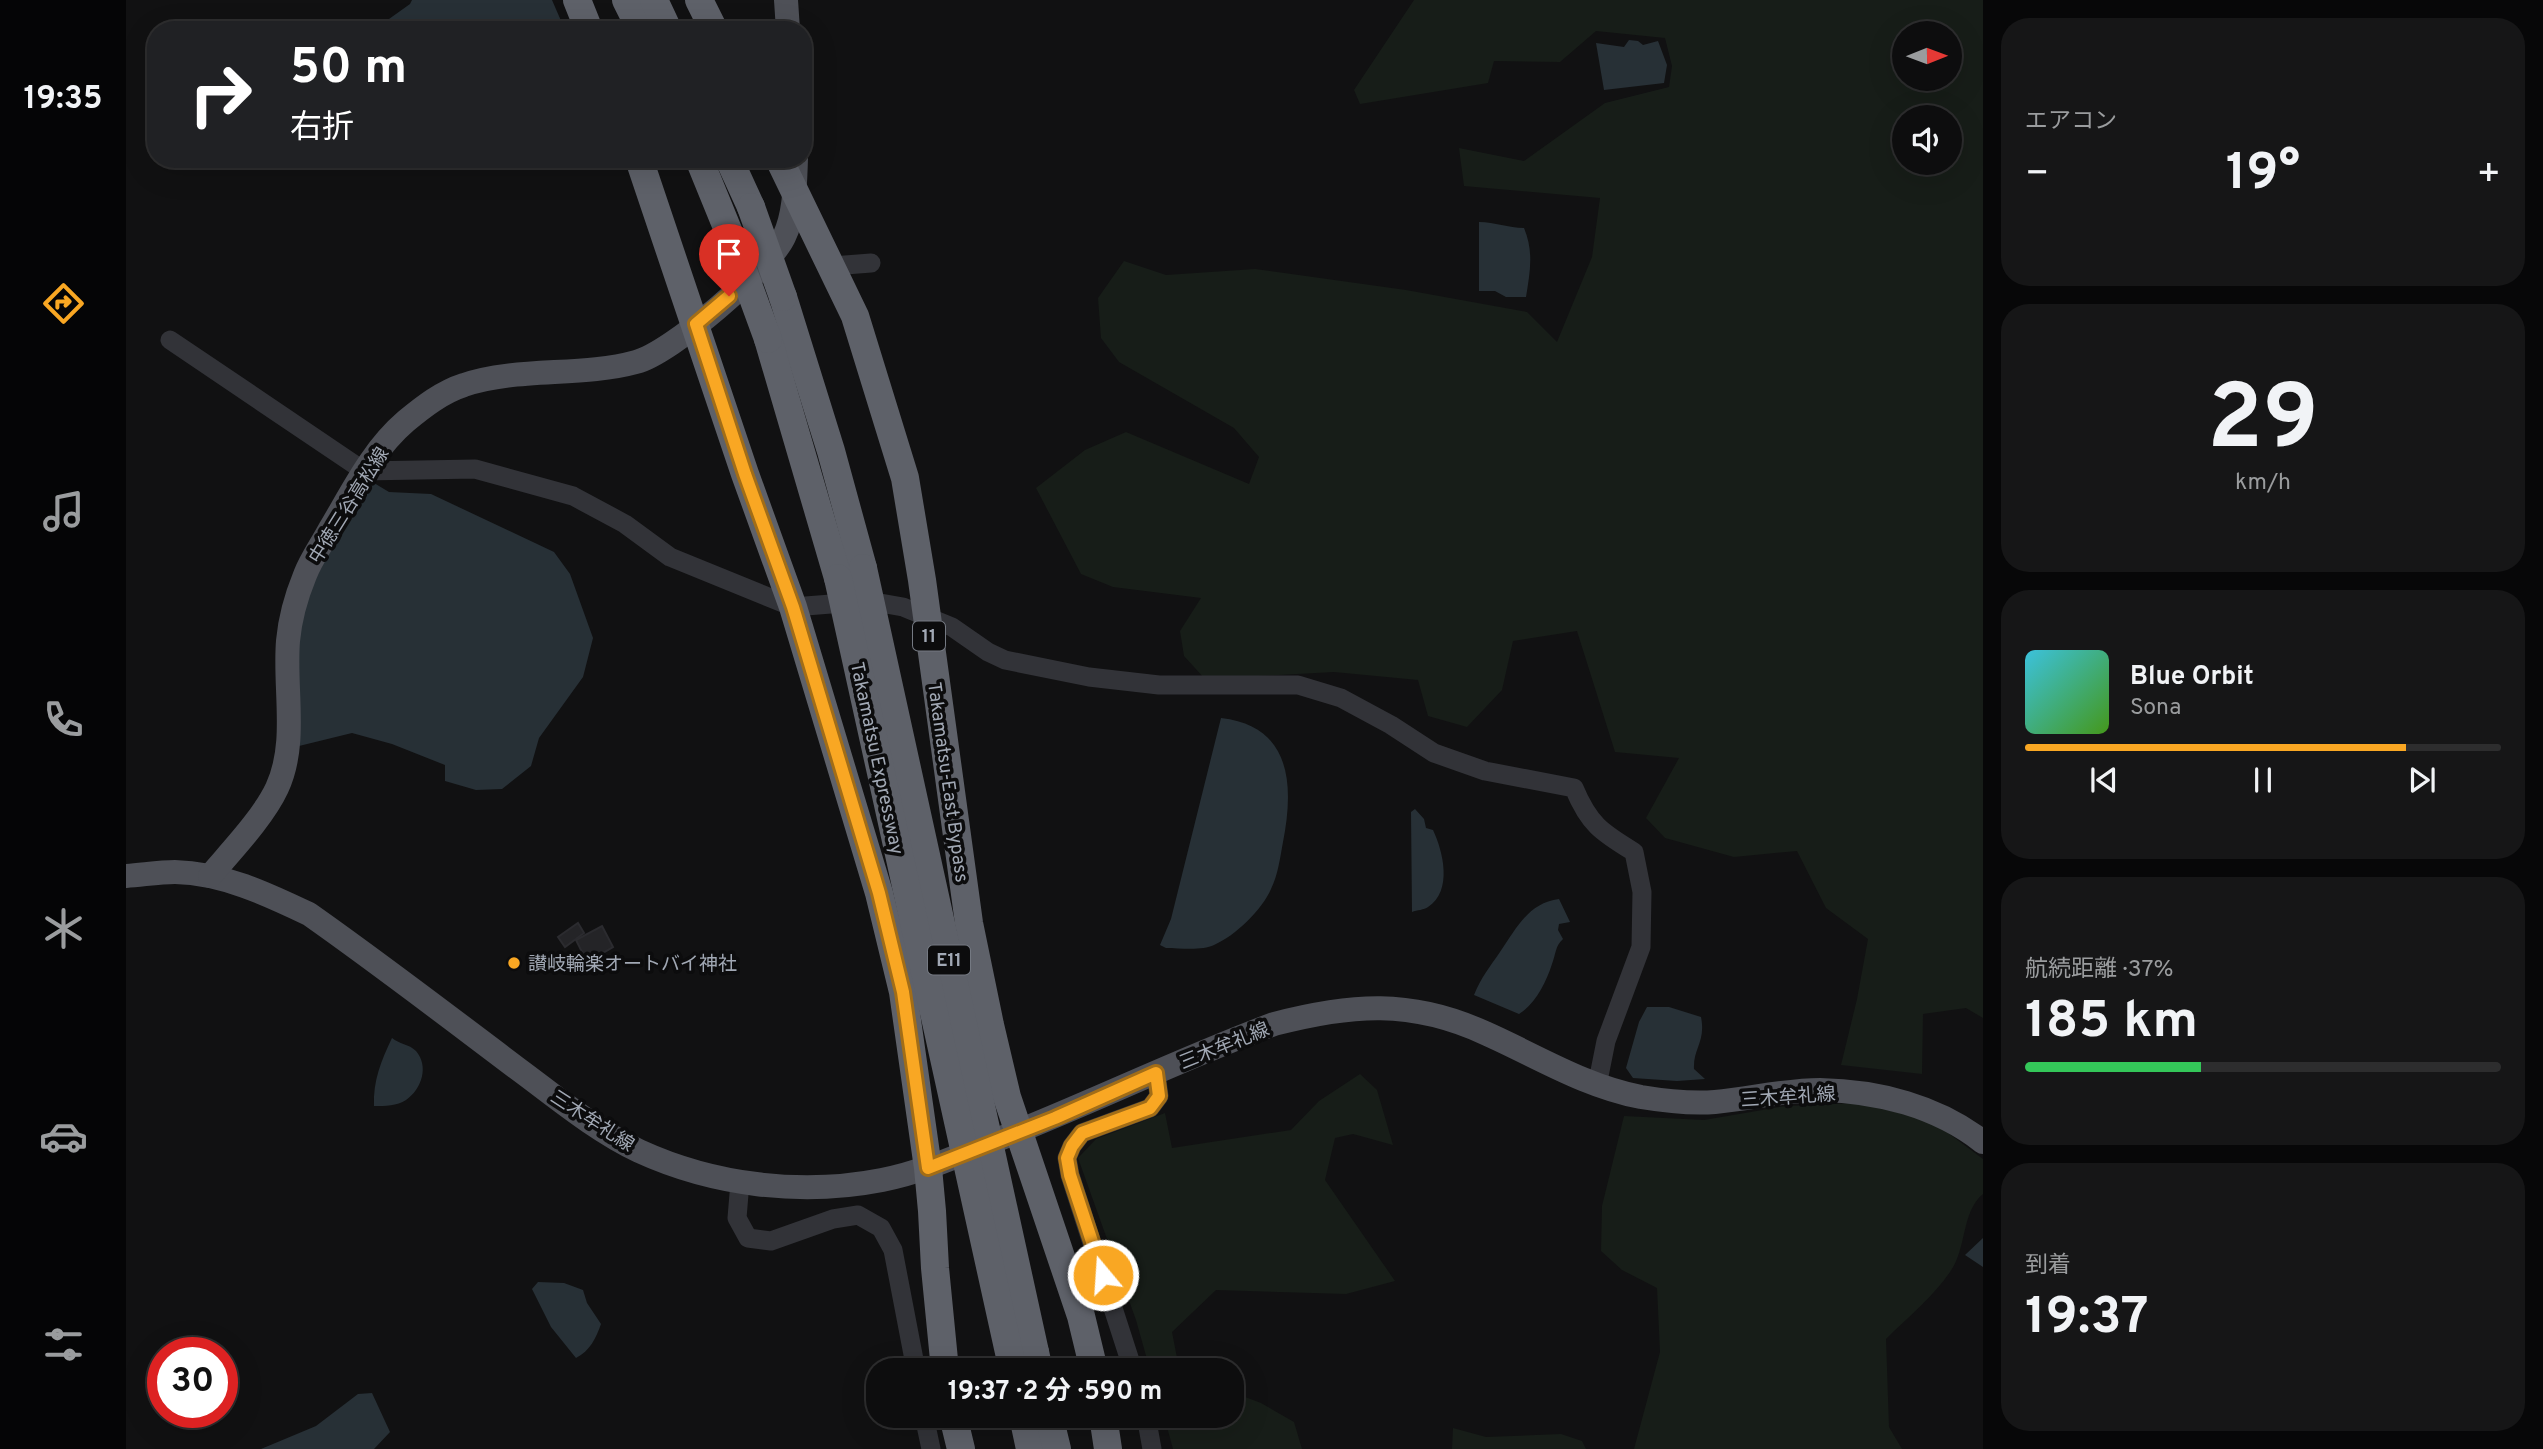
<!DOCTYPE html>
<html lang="ja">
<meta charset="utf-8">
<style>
:root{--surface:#0d0d0e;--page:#161617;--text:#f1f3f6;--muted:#9a9c9e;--line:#2d2d2e;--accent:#f9a723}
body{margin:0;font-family:Overpass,"Noto Sans JP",sans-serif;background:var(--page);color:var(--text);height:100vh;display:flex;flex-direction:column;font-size:26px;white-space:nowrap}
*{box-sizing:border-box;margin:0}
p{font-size:23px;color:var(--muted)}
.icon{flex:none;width:38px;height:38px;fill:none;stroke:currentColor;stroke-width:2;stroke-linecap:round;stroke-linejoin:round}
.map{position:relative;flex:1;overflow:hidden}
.panel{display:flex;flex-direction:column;gap:18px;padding:18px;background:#070708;width:560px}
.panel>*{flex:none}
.guide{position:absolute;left:21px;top:21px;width:665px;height:147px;border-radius:28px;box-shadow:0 7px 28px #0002,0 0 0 2px var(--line);background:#202124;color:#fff;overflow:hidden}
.needle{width:46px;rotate:89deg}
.controls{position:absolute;left:1766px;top:21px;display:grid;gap:14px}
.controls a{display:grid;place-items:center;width:70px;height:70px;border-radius:50%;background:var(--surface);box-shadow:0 7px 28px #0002,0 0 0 2px var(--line);font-size:35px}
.speed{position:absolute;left:21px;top:1337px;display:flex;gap:14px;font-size:35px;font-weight:700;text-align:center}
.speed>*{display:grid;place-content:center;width:91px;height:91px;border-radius:50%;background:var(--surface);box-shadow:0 7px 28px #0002,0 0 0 2px var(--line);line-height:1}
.speed .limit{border:10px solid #d22;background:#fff;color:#111}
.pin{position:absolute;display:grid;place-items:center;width:60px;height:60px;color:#fff;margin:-72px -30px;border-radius:50% 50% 50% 0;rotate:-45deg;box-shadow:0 0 7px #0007}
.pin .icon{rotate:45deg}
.me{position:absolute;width:77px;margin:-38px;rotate:342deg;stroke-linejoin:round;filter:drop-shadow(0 0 5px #0008)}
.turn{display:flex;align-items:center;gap:24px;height:147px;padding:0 28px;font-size:32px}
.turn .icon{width:91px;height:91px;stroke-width:2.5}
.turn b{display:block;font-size:49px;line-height:60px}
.big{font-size:52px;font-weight:700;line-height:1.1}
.panel .widget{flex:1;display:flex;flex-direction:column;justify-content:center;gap:10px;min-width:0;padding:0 24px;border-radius:28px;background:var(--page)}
.panel .dial{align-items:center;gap:0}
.dial b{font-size:91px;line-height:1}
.song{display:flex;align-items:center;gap:21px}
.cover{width:84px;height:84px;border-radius:10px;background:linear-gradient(135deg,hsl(190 70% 55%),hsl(100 70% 35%))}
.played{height:7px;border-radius:4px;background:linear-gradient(90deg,var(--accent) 80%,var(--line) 80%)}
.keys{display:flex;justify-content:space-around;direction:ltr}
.heat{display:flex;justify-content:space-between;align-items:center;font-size:38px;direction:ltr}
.charge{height:10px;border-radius:5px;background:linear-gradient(90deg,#34c759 37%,var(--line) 0)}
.trip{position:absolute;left:740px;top:1358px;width:378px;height:70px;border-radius:28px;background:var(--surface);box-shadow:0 7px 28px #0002,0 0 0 2px var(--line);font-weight:700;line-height:70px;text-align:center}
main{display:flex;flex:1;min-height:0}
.dock{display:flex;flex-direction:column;width:126px;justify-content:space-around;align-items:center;background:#050506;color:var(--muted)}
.dock .icon{width:49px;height:49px}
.dock .selected{color:var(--accent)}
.dock b{font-size:32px;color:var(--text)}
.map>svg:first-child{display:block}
.green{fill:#171d18;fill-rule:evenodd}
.water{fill:#273036}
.building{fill:#242427;stroke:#2b2b2f;stroke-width:2}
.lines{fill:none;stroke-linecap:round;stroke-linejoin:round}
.minor{stroke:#323338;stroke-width:19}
.major{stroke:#4e5057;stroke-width:24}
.highway{stroke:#5e6169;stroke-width:28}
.highway-bridge{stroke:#5e6169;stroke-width:28}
.route-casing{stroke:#a26d17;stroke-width:18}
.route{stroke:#f9a723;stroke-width:12}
.poi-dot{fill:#f9a723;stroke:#0c0c0d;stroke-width:2.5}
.labels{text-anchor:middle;stroke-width:7;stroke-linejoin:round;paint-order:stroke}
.shield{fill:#0c0c0d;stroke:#747982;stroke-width:2}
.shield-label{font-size:18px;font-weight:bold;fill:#a1a8b4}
.street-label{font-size:19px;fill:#a1a8b4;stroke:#0c0c0d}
.poi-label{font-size:19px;fill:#a1a8b4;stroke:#0c0c0d;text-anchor:start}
</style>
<main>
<nav class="dock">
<b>19:35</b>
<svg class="icon selected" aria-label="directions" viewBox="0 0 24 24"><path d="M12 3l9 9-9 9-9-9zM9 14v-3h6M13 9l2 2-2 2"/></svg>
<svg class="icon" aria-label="music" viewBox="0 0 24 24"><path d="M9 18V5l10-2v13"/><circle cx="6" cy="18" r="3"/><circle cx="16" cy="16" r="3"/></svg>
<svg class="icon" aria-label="phone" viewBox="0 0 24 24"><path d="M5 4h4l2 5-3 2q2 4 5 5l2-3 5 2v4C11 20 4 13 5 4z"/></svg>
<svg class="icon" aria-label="climate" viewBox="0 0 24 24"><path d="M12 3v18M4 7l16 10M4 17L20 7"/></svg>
<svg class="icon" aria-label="car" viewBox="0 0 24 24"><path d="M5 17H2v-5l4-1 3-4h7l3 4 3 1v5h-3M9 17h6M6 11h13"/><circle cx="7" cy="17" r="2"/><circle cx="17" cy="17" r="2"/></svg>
<svg class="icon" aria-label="filters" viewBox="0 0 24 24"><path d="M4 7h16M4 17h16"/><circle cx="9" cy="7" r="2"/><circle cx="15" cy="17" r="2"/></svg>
</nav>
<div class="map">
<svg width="1857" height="1449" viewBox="0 0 1857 1449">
<rect width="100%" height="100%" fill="#111112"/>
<!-- green -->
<g class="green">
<path d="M1288,0H1857V1018L1840,1008L1797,1014L1796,1074L1715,1065L1731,999L1742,939L1700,908L1671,851L1608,857L1539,838L1520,818L1553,758L1489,752L1451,631L1387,641L1376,690L1341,727L1302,716L1292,680L1208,672L1079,679L1058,656L1054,631L1075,598L987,587L955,574L910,488L959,450L1000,432L1123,484L1133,457L1108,428L993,362L975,338L972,298L998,261L1040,275L1129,269L1280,290L1401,312L1431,342L1466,257L1474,198L1338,186L1333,148L1398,161L1479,103L1543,87L1546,66L1539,38L1470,31L1434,62L1368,61L1362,83L1234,104L1228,90ZM1778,33H1824V79H1778ZM1778,117H1824V163H1778Z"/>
<polygon points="1234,1074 1251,1090 1267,1145 1227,1134 1209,1138 1199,1180 1269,1281 1220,1294 1090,1290 1046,1332 1053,1368 1057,1370 1024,1370 1010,1320 952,1158 970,1139 1039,1113 1046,1148 1165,1130 1193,1101"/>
<path d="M1732,1103L1806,1121L1857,1159V1194C1835,1212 1841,1249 1824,1272C1807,1297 1781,1318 1760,1339L1763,1427L1776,1449H1508L1534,1352L1531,1288L1496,1270L1475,1251L1476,1206L1498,1116L1578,1120L1660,1106Z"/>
<polygon points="1106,1392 1135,1403 1168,1422 1176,1449 1047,1449 1038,1416 1106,1416"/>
<polygon points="1327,1428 1360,1437 1435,1434 1456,1441 1460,1449 1326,1449"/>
</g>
<!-- water -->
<g class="water">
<polygon points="286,0 426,0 439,30 268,30 263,19 284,4"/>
<polygon points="1503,40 1512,41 1517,45 1532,41 1541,65 1538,83 1478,90 1470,43 1498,47"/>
<path d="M1353,222C1369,222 1382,228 1398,228C1408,252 1404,272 1400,297H1380L1369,291H1353Z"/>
<polygon points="243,480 263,492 305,494 428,552 444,574 467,638 457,677 413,738 405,766 376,789 350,790 319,781 319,765 266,744 226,733 173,746 169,667 183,574"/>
<path d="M1095,718C1166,726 1168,786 1157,842C1154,858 1152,875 1145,889C1136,910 1109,936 1088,945C1076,951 1054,948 1040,948L1034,945L1045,919Z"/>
<path d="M1289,809L1298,819L1300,828L1307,830C1317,851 1327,891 1302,907C1298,910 1291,910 1286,912L1285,812Z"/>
<path d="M1433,899L1444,922L1433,924L1432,930L1437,939C1429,946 1430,954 1426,964C1420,983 1409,1004 1393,1014L1348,995C1356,976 1363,968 1374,952C1390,929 1402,903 1433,899Z"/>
<path d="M1521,1007H1543L1575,1017C1580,1042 1567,1048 1568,1069L1579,1079L1551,1081L1507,1078L1500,1068L1513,1022Z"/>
<path d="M266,1038C273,1044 283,1044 290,1051C303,1066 296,1089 280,1100C271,1106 259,1106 248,1106C247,1081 255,1061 266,1038Z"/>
<polygon points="1857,1238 1857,1267 1839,1255"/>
<path d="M412,1282L438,1283L457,1290L461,1303L475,1324C470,1338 464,1351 450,1358L425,1327L406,1289Z"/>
<polygon points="246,1393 264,1432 248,1449 135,1449 190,1426 232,1394"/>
</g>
<!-- building -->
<g class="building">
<polygon points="452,923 458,933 439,947 432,937"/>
<polygon points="476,926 487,947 461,962 450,940"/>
</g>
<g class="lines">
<!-- minor -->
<g class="minor">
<polyline points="706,266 745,263"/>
<path d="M44,340L238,471L349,469L447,496L499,524L544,557L667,607L743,601L777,607L826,627L862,652L879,660L963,677L1033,685H1172L1215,698L1265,725L1308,753L1359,771L1448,788C1463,824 1475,832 1508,852L1516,892L1515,947L1480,1041L1471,1086"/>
<polyline points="614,1182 611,1218 622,1238 645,1241 707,1219 732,1215 755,1228 767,1250 790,1370"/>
<polyline points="1007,1370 944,1175 941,1158 946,1146 956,1133 1024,1108 1033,1096 1030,1073"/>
<polyline points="798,1416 805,1449"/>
<polyline points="1020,1416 1026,1449"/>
</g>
<!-- major -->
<g class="major">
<polyline points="660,0 662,30"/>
<path d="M0,876C16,875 33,872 49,872C97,873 141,894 183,914C254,964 323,1017 392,1069C430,1097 469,1130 513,1151C587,1185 675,1196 756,1180C798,1172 838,1153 878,1137C969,1101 1057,1058 1148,1024C1225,1004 1285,999 1359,1033C1411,1056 1458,1086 1515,1097C1539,1101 1564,1104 1589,1102C1624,1099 1659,1090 1694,1090C1752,1091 1811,1106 1857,1142"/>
<path d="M84,876C105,851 137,818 151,788C172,743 158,689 162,641C164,618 170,597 179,575C185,559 196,544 204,529C226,492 246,450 280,421C297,407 316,392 338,385C390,367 456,377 510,362C545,353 643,269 658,237C669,214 669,184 670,159"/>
</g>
<!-- highway -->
<g class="highway">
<polyline points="451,0 463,30"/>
<polyline points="500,0 515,30"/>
<polyline points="528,0 542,30"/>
<polyline points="573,0 588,30"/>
<polyline points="513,159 619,474 667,607 753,893 777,992 802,1168 806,1211 809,1268 819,1370"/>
<polyline points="573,159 604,235"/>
<polyline points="603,159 625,207"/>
<polyline points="653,159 729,316 779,478 796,580 843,923 864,1025 881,1097 955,1316 968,1370"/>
<polyline points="657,297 705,451 737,568"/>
<polyline points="642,339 712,578"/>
<polyline points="909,1352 913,1370"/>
<polyline points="827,1416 835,1449"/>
<polyline points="897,1416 904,1449"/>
<polyline points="923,1416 931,1449"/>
<polyline points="977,1416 982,1449"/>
</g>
<!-- highway-bridge -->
<g class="highway-bridge">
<polyline points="625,207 657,297"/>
<polyline points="604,235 642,339"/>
<polyline points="737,568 909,1352"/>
<polyline points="712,578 884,1357"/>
</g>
</g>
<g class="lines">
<!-- route casing -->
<g class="route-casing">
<polyline id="route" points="603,296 570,324 619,474 667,607 753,893 777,992 802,1168 929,1118 1030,1073 1033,1096 1024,1108 956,1133 946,1146 941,1158 944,1175 977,1275"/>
</g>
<!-- route -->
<use href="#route" class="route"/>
</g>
<!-- markers -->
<circle class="poi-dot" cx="388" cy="963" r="7"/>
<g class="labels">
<!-- shield labels -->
<g class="shield">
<rect x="787" y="621.5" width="32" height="29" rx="5"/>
<rect x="802" y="945.5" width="42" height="29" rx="5"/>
</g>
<g class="shield-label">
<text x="803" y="642">11</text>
<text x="823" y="966">E11</text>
</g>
<!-- street labels -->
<g class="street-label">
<text transform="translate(222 505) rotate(-58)" y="7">中徳三谷高松線</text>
<text transform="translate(752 758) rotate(78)" y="7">Takamatsu Expressway</text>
<text transform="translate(823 782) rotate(82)" y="7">Takamatsu-East Bypass</text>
<text transform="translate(1098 1045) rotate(-22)" y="7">三木牟礼線</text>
<text transform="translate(1662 1096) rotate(-4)" y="7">三木牟礼線</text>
<text transform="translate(467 1120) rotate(33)" y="7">三木牟礼線</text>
</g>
<!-- poi labels -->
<g class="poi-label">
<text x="402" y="970">讃岐輪楽オートバイ神社</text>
</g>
</g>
</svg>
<div class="controls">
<a><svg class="needle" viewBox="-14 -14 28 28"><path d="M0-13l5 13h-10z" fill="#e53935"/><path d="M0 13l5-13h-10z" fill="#9a9c9e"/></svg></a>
<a><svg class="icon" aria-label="sound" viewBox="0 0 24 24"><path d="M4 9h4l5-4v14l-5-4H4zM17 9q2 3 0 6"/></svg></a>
</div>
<div class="speed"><div class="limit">30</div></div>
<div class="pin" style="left:603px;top:296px;background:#d93025"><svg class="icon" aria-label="arrive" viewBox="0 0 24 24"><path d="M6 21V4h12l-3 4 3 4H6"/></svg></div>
<svg class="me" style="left:977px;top:1275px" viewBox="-20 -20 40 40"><circle r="17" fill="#f9a723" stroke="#fff" stroke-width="3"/><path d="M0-11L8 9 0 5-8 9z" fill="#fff"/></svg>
<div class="trip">19:37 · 2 分 · 590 m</div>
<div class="guide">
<div class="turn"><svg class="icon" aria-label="right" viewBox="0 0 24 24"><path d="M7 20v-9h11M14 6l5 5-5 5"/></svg><div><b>50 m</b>右折</div></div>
</div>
</div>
<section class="panel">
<div class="widget"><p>エアコン</p>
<div class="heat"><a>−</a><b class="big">19°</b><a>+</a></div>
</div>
<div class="widget dial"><b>29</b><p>km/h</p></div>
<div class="widget">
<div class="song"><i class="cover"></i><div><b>Blue Orbit</b><p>Sona</p></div></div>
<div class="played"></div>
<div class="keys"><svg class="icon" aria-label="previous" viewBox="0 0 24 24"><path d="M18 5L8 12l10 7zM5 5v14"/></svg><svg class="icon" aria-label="pause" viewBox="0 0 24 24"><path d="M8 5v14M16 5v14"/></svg><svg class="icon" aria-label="next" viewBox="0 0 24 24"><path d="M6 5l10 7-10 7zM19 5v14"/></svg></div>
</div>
<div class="widget"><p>航続距離 · 37%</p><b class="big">185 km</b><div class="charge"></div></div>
<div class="widget"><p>到着</p><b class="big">19:37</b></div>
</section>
</main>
